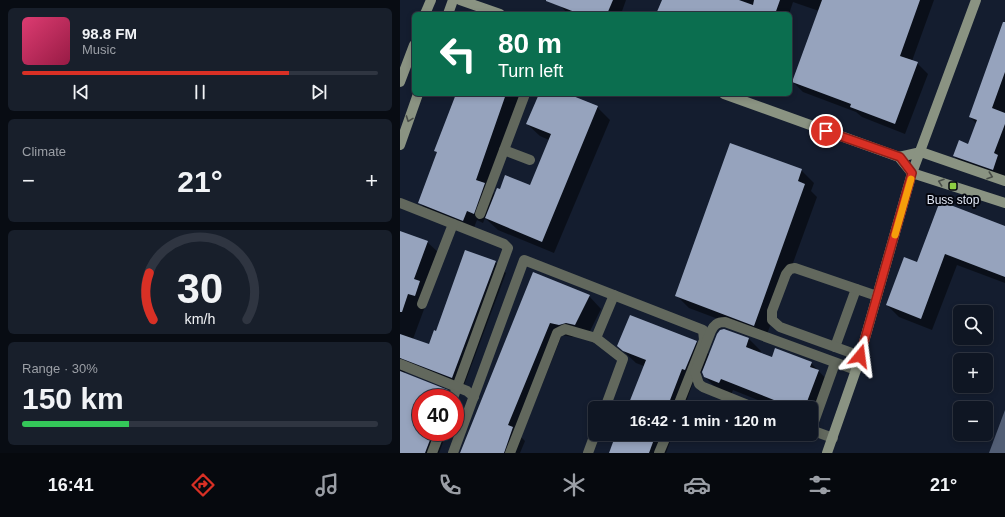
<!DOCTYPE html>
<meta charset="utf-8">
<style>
:root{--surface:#0f1623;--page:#181f2b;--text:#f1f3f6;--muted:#9b9fa6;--line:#2f3541;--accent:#d93025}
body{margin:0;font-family:Arial,sans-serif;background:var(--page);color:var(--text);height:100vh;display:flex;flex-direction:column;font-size:15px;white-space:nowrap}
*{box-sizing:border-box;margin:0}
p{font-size:13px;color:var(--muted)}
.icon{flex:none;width:22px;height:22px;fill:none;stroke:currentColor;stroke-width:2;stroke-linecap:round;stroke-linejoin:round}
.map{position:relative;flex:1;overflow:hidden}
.side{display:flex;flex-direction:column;gap:8px;padding:8px;background:#080c13;width:400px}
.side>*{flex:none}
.hud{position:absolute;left:12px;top:12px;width:380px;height:84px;border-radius:6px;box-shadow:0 2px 6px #0003,0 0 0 1px var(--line);background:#0b6e4f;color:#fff;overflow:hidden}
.controls{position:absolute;left:553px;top:305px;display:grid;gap:8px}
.controls a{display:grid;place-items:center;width:40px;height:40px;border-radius:6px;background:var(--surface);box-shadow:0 2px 6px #0003,0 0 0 1px var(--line);font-size:20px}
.speed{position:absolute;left:12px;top:389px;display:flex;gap:8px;font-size:20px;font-weight:700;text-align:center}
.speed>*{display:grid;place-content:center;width:52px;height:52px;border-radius:50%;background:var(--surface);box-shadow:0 2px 6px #0003,0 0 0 1px var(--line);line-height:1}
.speed .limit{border:6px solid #d22;background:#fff;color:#111}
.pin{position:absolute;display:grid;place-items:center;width:34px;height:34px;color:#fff;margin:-17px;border:2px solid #fff;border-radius:50%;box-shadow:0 1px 4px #0007}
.me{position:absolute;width:44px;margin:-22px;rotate:16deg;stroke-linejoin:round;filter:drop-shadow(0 0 3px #0008)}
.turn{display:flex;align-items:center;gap:14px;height:84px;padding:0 20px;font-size:18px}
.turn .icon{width:52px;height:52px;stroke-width:2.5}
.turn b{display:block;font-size:28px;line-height:34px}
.big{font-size:30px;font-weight:700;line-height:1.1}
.side .tile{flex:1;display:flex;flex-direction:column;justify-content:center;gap:6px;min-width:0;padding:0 14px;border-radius:6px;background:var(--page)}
.side .dial{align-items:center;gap:0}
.dial svg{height:104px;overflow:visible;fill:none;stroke:var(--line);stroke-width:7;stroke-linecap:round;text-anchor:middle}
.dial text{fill:var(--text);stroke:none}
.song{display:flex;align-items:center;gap:12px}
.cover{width:48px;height:48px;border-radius:6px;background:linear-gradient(135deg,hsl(340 70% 55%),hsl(340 70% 35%))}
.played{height:4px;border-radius:2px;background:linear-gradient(90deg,var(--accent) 75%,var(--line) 75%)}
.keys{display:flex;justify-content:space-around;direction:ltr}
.heat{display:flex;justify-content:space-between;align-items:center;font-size:22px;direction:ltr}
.charge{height:6px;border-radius:3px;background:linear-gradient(90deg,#34c759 30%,var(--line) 0)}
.trip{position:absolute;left:188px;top:401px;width:230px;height:40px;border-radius:6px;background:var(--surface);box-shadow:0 2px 6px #0003,0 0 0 1px var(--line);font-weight:700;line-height:40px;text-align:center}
.tabs{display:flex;height:64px;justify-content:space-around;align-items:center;background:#06090e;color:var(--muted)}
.tabs .icon{width:28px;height:28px}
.tabs .active{color:var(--accent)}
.tabs b{font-size:18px;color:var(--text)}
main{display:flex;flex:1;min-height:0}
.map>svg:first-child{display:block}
.water{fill:#525e75}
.shadow{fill:#0007}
.building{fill:#96a3bd}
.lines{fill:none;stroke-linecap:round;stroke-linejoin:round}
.lane{stroke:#62685d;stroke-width:10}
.street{stroke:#62685d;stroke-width:10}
.secondary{stroke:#8a9382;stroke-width:10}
.oneway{stroke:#484d48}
.route-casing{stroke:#8d1f18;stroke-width:10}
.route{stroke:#d93025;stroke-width:7}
.slow{stroke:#f59e0b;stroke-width:7}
.poi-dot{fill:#8ece43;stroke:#05070f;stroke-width:1.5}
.labels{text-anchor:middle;stroke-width:4;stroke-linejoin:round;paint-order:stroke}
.poi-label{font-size:12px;fill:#e1e7f4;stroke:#05070f}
</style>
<main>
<section class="side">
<div class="tile">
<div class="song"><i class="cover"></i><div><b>98.8 FM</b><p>Music</p></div></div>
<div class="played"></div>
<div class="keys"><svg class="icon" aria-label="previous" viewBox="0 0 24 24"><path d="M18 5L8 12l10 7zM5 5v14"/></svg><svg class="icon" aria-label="pause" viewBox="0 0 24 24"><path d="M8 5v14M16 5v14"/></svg><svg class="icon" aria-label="next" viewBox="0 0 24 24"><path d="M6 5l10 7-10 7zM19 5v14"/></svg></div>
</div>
<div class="tile"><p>Climate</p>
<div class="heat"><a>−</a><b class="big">21°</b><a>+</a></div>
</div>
<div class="tile dial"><svg viewBox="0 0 100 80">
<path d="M14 69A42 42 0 1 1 86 69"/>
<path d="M14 69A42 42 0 0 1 11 33" stroke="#d93025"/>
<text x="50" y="56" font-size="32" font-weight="700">30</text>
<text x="50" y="72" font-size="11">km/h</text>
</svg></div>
<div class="tile"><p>Range · 30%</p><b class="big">150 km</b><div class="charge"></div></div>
</section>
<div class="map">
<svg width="605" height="453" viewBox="0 0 605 453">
<rect width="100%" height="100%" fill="#141d2f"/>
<!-- water -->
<polygon class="water" points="605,410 605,453 589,453"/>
<!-- shadow -->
<g class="shadow">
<polygon points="155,0 226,0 221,14 168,14"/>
<polygon points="263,0 534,0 512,61 517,63 528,74 505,134 462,117 456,112 403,92 393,82 419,11 393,2 389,14 258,14"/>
<polygon points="605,27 605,181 564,166 554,156 569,145 577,124 570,117"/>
<polygon points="57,94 120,94 87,187 95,195 100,190 130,186 149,140 140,136 127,124 140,94 165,94 197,107 210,120 154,253 98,230 85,218 83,223 77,220 73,230 29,213 20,203"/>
<polygon points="401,170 414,183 411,191 417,197 366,337 289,308 276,295"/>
<polygon points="605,227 605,283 557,265 532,330 499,317 487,305 517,263"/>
<polygon points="0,232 27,242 38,252 30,293 13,339 30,346 37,332 95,262 106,273 63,388 7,369 4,374 47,391 54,398 21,398 21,432 47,432 39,453 0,453"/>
<polygon points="133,273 189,296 201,309 187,337 179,335 172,337 162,335 121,437 125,441 120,453 60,453"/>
<polygon points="349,339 361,351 360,354 373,359 411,363 431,384 411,416 411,408 378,408 333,390 331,395 317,389 304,376 302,370 298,382 294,380 284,408 228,408 244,366 236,363 218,346 296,342 310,355"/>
<polygon points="55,399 58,402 55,410"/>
<polygon points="218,434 273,434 266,453 210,453"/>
</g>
<!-- building -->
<g class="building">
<polygon points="146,0 213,0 207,14 180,14 146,1"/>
<polygon points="262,0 339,0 353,5 354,0 380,0 375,14 256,14"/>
<polygon points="422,0 520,0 500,56 518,62 495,124 450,107 451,104 392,82"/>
<polygon points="603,22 605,22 605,72 592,108 605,113 605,124 594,153 598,155 593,170 553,156 559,140 568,144 577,120 569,117"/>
<polygon points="56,94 106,94 76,180 85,183 74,214 67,211 63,221 18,203 37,152 34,151"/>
<polygon points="139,94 168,94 198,106 142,242 85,218 97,188 100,189 105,175 130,185 151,134 126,124"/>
<polygon points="330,143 402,169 398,181 405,184 354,326 275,296"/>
<polygon points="540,201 605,226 605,277 545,254 521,319 486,305 504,257 517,262"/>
<polygon points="0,231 28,241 14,279 20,281 15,296 8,294 2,312 0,312"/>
<polygon points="65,250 96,261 52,378 0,358 0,334 29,344 34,330 36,331"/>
<polygon points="133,272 190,295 175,325 166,323 159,325 150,323 108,425 113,427 104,453 60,453"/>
<polygon points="230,315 297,341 285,370 282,369 267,408 227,408 246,360 223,351 217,346"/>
<polygon points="324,329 349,338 346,347 372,357 375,348 412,362 410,367 419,370 405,407 397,404 394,408 321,379 319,383 304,377 302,372 317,334 320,330"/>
<polygon points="0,371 48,390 45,398 21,398 21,432 33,432 25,453 0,453"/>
<polygon points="216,434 256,434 249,453 209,453"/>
</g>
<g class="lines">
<!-- lane -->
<g class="lane">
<polyline points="57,387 67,391 74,397"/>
<polyline points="205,408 223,359 196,338 214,295"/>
<polyline points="53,453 124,260 303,330 304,340 277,408"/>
<polyline points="110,453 157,333 165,329 196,338"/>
<polyline points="188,453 195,434"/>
<polyline points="259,453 267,434"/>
</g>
<!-- street -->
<g class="street">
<polyline points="104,150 130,160"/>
<polyline points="0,203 104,244 108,248 53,398"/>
<polyline points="80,214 125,94"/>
<polyline points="22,304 53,224"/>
<polyline points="435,347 456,289"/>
<polyline points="460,356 380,327 372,320 372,311 386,274 390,269 395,268 477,296"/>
<polyline points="0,364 57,387"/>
<path d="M355,408L303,387L299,384L295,372L311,331C314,325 317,322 325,322L456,370"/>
<polyline points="411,430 435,363"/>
<polyline points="411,430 433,438"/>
<polyline points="32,453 40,432"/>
</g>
<!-- secondary -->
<g class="secondary">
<polyline points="60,0 100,14"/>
<polyline points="25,14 31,0"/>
<polyline points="48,14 53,0"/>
<polyline points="0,82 14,45"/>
<polyline points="324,94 499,157 512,173 605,203"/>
<polyline points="0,145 18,94"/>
<polyline points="499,157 521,152 605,181"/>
<polyline points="427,453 456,370 512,173 576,0"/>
</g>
</g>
<!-- one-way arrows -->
<defs><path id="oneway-chevron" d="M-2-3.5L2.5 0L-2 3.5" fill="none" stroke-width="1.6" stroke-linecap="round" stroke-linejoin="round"/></defs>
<g class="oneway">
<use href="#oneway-chevron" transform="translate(9 119) rotate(110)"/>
<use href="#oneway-chevron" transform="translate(590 176) rotate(19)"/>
<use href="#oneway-chevron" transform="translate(541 182) rotate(-161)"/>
</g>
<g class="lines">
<!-- route casing -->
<g class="route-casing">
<polyline id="route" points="426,131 500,157 512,173 460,356"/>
</g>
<!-- route -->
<use href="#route" class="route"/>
<!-- slow -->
<polyline class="slow" points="495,235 511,179"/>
</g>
<!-- markers -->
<rect class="poi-dot" x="549" y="182" width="8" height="8" rx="2"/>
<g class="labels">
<!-- poi labels -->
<g class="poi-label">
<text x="553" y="204">Buss stop</text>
</g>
</g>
</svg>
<div class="controls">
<a><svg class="icon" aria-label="search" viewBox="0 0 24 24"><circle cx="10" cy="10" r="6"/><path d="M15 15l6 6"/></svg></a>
<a>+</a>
<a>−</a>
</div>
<div class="speed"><div class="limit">40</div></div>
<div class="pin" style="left:426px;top:131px;background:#d93025"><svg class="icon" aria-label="arrive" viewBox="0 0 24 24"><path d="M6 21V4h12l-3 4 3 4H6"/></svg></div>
<svg class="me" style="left:460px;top:356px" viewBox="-20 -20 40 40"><path d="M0-17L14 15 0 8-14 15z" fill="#d93025" stroke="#fff" stroke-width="4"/></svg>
<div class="trip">16:42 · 1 min · 120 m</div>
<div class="hud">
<div class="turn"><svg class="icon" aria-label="left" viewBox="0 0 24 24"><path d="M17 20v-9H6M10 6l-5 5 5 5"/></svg><div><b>80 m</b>Turn left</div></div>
</div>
</div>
</main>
<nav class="tabs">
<b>16:41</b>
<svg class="icon active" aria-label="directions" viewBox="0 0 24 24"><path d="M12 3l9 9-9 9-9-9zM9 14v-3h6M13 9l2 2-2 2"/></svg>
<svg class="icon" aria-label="music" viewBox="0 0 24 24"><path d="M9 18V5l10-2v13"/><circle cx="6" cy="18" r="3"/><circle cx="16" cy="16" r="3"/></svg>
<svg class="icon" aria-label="phone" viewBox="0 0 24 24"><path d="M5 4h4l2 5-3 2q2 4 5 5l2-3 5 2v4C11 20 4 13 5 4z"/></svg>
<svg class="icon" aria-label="climate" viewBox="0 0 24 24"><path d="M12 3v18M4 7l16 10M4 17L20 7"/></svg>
<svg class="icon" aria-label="car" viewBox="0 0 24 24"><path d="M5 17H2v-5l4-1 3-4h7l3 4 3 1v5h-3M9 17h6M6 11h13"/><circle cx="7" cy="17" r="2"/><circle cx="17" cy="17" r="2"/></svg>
<svg class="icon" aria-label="filters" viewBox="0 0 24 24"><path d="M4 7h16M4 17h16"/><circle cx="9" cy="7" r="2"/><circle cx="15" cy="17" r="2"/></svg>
<b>21°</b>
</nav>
